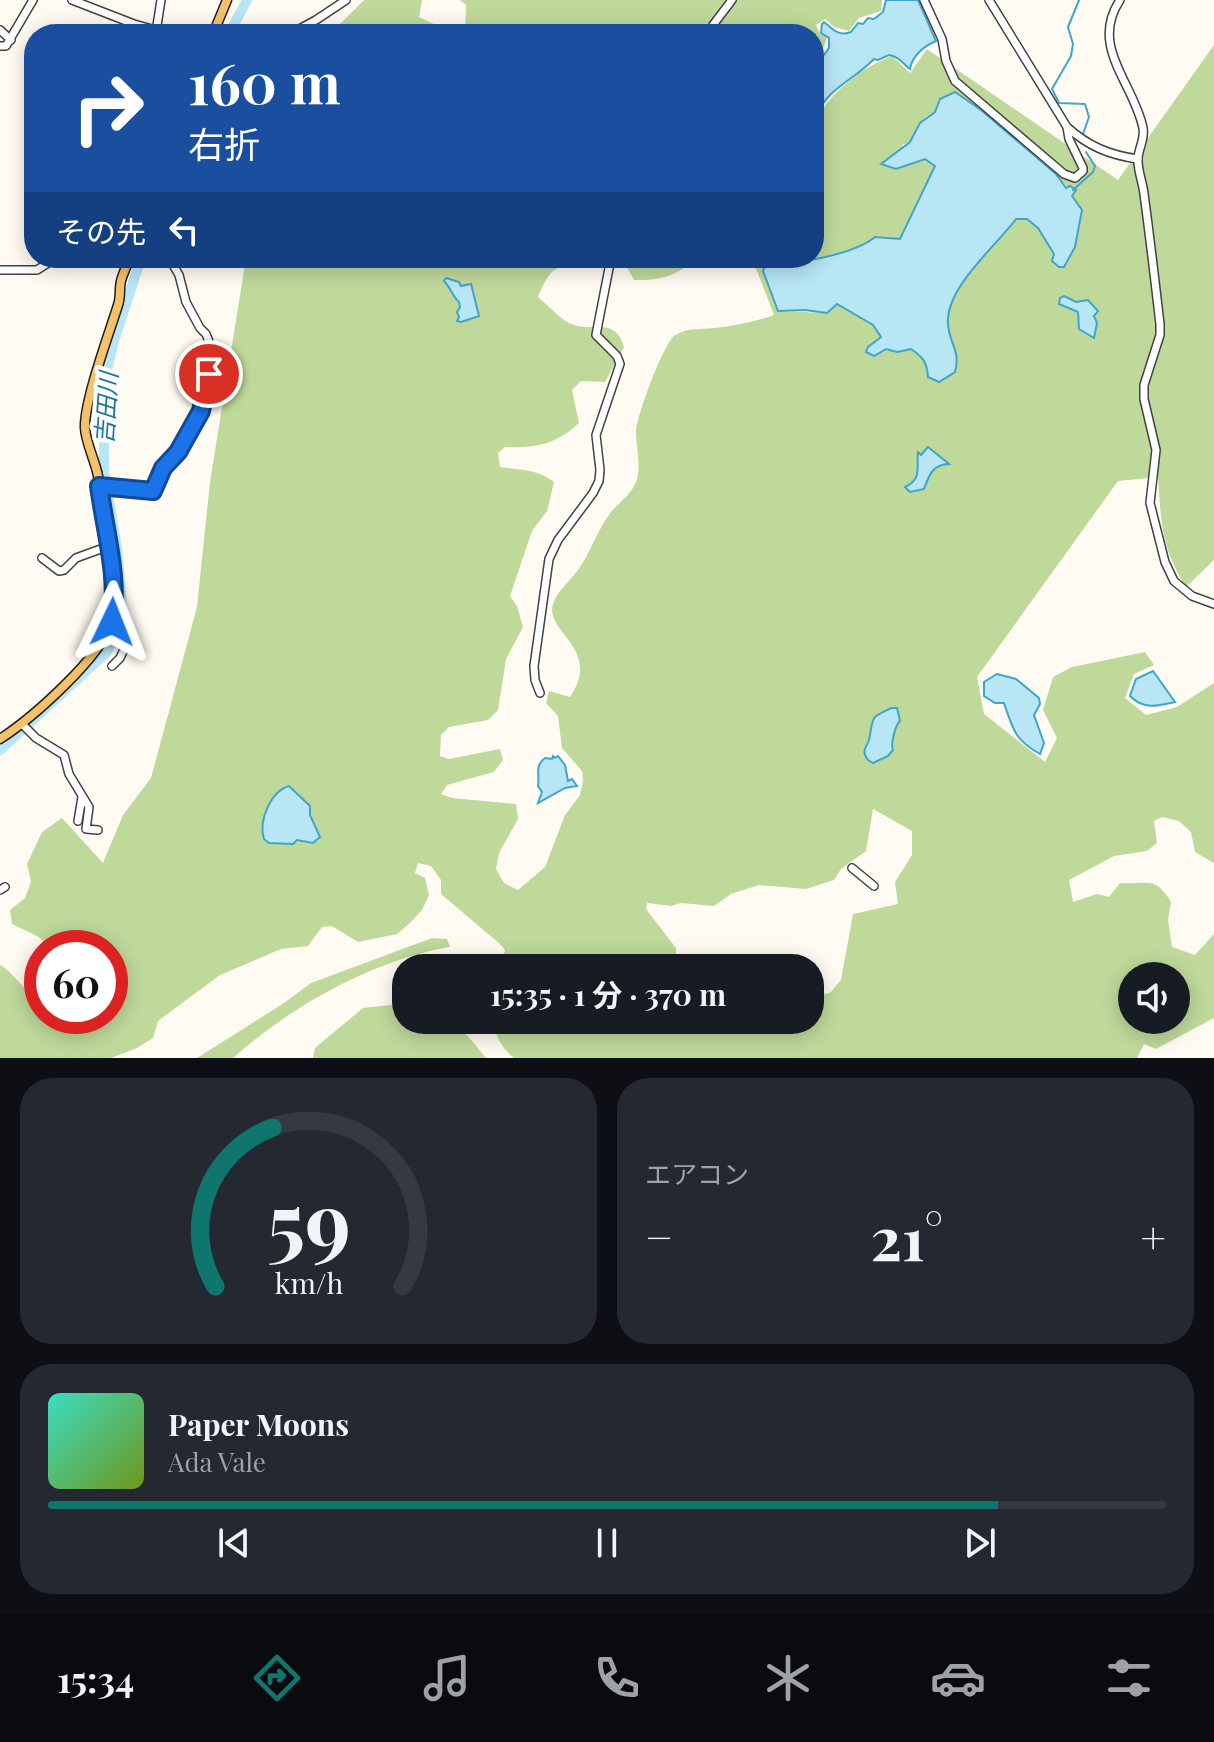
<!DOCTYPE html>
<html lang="ja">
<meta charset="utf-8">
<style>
:root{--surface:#171b24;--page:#242831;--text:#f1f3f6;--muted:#9ea1a6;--line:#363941;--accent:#0f766e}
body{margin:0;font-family:"Playfair Display","Noto Sans JP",serif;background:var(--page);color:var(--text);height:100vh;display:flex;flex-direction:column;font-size:30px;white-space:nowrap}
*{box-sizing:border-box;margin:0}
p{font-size:26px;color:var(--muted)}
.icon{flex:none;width:44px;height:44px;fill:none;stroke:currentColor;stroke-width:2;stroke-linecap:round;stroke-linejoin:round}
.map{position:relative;height:1058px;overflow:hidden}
.sheet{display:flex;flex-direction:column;gap:20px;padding:20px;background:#0d0f14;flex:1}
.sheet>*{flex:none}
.guide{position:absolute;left:24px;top:24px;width:800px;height:244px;border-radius:32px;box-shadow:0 4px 20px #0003;background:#1a4fa0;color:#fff;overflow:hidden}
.fabs{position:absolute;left:1118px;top:962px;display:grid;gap:16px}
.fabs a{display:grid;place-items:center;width:72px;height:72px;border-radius:50%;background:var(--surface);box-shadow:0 4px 20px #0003;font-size:40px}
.speed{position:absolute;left:24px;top:930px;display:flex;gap:16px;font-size:40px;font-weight:700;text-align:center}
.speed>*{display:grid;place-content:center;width:104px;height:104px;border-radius:50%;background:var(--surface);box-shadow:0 4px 20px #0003;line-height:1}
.speed .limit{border:12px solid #d22;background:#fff;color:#111}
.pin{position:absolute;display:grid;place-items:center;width:68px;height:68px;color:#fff;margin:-34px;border:4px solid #fff;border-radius:50%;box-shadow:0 2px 8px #0007}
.me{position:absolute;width:88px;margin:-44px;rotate:2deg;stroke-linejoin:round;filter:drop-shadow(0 0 6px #0008)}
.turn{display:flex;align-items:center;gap:28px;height:168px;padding:0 32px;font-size:36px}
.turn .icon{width:104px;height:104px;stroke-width:2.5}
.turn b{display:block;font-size:56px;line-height:68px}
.then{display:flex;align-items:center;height:76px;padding:0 32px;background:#0003;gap:16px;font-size:30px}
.big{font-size:60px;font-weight:700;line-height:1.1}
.sheet .tile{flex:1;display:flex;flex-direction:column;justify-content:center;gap:12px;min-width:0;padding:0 28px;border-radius:32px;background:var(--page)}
.sheet .dial{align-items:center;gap:0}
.dial svg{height:208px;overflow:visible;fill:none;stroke:var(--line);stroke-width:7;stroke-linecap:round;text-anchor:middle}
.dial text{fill:var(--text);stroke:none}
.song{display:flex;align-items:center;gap:24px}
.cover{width:96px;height:96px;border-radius:12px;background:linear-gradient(135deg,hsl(170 70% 55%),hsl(80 70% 35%))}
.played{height:8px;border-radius:4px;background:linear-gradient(90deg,var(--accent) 85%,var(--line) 85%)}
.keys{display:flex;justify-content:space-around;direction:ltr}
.heat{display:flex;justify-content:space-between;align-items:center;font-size:44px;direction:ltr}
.sheet .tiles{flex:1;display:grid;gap:20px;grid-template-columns:1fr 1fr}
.tile:last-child{grid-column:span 2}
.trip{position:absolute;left:392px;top:954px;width:432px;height:80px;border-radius:32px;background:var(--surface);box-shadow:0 4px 20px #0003;font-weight:700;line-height:80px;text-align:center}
.tabs{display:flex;height:128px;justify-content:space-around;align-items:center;background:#090b0e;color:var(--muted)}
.tabs .icon{width:56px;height:56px}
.tabs .on{color:var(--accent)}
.tabs b{font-size:36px;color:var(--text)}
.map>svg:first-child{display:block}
.forest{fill:#bfd99b;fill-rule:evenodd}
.water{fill:#b8e6f5;stroke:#40a5ca;stroke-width:2}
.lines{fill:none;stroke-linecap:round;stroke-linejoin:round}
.stream{stroke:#40a5ca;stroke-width:2}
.river{stroke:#b8e6f5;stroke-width:10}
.minor-casing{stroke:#424242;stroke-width:10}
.major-casing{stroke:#202020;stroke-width:11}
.minor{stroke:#fff;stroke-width:7}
.major{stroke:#f5c26c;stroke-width:8}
.route-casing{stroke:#114b97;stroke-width:20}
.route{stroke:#1a73e8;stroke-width:14}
.labels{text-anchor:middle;stroke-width:8;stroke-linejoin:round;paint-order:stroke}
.water-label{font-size:24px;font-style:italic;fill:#1a779f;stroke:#fff}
</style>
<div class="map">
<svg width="1214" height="1058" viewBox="0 0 1214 1058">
<rect width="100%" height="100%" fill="#fffbf2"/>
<!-- forest -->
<g class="forest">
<polygon points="364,0 422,0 419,17 436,25 436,34 330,34"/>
<polygon points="460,0 882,0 881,11 859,18 849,31 834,27 825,19 816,25 820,34 827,37 819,60 814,59 814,34 465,34 466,5"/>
<path d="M1214,45V560L1186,587C1161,547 1161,522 1158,477L1118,481L977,677L984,714L1045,762L1057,738L1043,710L1053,677L1072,667L1145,652L1154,665L1134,674L1125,698L1146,715L1177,707L1214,683V863L1195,852L1191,832L1179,821L1162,817L1154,821L1157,843L1147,851L1114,856L1069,880L1073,902L1097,894L1109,897L1120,883C1147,885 1155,875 1171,902L1168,920L1172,947L1195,955L1214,934V1018L1156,1049L1144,1044L1137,1058H514C502,1048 494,1035 494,1020H810V997L830,993L841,980L853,914L898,904L895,882L912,855V831L873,809L866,851L841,869L834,880L806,889L759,885L731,894L714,906L681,903L671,906L647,903L646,909L676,948V968H492V963L503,958L505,950L500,944L441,894V880L431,866L418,863L415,873L425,878L429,895L422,910L410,923L397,934L358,942L332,926L322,927L308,946L281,949L220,975L158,1021L153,1038L137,1048L111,1058H0V965C16,974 24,993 42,1000V1016H110V948H49L39,937L12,924L10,910L25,898L31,882L27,864L42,832L62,818L103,863L123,815L151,778L197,607L210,482L246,258H582C554,269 551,266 538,297C548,305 558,317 569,323C591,334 615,315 624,347L605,382L581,381L572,390L579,423C556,445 535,448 505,447L498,453L500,467C520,470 537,469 554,482L547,511L532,531L510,596L517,606L523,627L506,659L498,710L488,720L449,727L441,735L440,756L449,759L500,749L503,760L494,772L447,785L441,794L452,798L516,804L518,819L499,853L496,869L504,883L518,890L545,867L565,815L580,795L583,781L582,771L562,748L558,716L546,703L549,691L570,697C603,648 544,632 553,604C557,591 570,581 578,570C591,552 597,530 611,512C620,501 632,495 637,479C641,465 636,446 636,431C637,415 663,345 674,336C687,327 699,330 714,328C734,326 755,322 774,315L752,258H814V124C829,93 861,68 892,56L910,73L927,49L1118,180ZM955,92C988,115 1018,141 1048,167C1058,176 1063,187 1076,191L1071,196L1052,262L1054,255L1038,228L1027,219H1015C996,247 945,287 948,324C949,343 961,351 955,372L927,365L922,356L911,349L897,352L868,347L882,338L873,325L836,304L827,313L778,311L767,263C793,266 855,254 875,237L900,239L935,166L925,159L914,163L902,145L910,142L925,117L935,112ZM1132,976H1176V1020H1132Z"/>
<path d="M626,258H694C680,276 657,281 634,280L626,265Z"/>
<path d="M432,938L447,939L450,947C371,961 293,1005 233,1058H197L284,1003L311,983Z"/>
<path d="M391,1005L406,1008V1020C454,1020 456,1020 486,1058H313L315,1048L363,1008Z"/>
</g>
<!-- water -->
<g class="water">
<path d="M886,0H918L936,41C924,46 912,56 910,69C902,63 900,57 889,55L878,60L874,59C852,82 827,87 814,120V61L818,63L829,48V38L821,33L822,24L824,22C832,28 838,37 851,32L858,23L863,24L868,18L874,19L883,12Z"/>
<path d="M955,92L981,110L1056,174L1066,188L1070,186L1076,190L1072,196L1082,210L1075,247L1064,267H1059L1052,261L1054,254L1038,228L1027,219H1016C996,246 945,288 948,324C949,343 961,351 955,372L939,382L928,377C927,362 923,357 911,349L897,352L886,349L874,356L866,352L868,347L881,337L873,325L837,304L827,313L805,310L778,311L763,271L766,263C793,266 855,254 875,237L900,239L935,166L925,159L896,169L881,164L910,142L920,123L935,112L940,99Z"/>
<path d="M446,278L459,282L461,286L471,284L479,316L461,322L457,321L459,317L457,312L460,307L459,302C452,296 452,289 444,281Z"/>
<polygon points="1064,296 1076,302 1088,300 1098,311 1094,316 1097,323 1094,338 1079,329 1078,312 1059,304 1060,298"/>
<path d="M928,447L949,464C933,464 929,475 924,489L910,492L905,487C923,479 916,466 918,452L921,455Z"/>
<path d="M1153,671L1175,702C1157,706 1144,710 1130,696L1136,679Z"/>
<path d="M997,674L1016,679L1039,698L1040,704L1034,715L1044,743L1040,754C1015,740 1013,730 1004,703H995L984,696V682Z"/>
<path d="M891,708H897L900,721C896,724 890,744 893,750L888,756L873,763L868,760C861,751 866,748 869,740C874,714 870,719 891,708Z"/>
<path d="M553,756L555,758L558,756L565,765L568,781L572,779L577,786L565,788L538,803L542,792L538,786C540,775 534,766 545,758L552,759Z"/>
<path d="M289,786L310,806V815L320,837L313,843L297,840L293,844L269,843L264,839C258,821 271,791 289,786Z"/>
</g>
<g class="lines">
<!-- stream -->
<g class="stream">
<polyline points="1079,0 1068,27 1073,44 1071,56 1052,89 1059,103 1085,104 1089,117 1083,134"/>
<polyline points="1073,190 1093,172 1095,166 1086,152"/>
</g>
<!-- river -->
<g class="river">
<polyline points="229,34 247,0"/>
<polyline points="0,750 107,652 123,619 117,548 104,471 104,399 107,370 114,341 141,258"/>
</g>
<!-- minor casing -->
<g class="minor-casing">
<g id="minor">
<polyline points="72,0 134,24 170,34"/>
<polyline points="924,0 942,39 946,61 955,81 1064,174 1075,178 1083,171 1083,168 1069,139 1067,127"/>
<path d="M989,0L1067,127C1088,146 1109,155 1138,159"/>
<path d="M1120,0C1089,47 1134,83 1143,128C1145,139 1139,147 1138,158C1137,169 1143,183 1144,194C1150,238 1155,281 1160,324V335L1144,385V399L1156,450L1150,503L1165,562L1174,581L1192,596L1214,604"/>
<polyline points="0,30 11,40"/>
<polyline points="156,32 161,0"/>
<polyline points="290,34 316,20 346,0"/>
<polyline points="711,34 713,25 732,0"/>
<polyline points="0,46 6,46 33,0"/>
<polyline points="0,270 37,270 51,261 66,258"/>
<polyline points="99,486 153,491 163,468 178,452 201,411 214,354 206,334 200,328 186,302 179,275 169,258"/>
<polyline points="42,558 59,571 64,570 76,558 109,546"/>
<polyline points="108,631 122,637 127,643 120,658 112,666"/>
<polyline points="540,693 535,680 534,666 549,559 558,540 593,493 599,481 600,470 596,435 620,364 617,356 596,335 611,258"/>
<polyline points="22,724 36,738 64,755 69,774 89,807 86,829 98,830"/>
<polyline points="78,821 82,797"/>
<polyline points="852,868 874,886"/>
<polyline points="0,890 5,887"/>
</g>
</g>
<!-- major casing -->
<g class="major-casing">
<g id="major">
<polyline points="213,34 227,0"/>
<path d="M0,739C31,719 102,657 112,621C121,585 105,513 98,476C95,460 86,444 85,428C84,401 109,334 118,305C121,297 119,289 121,281C123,273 127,265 130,258"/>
</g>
</g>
<!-- minor -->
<use href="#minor" class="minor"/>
<!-- major -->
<use href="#major" class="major"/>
</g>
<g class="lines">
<!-- route casing -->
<g class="route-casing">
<path id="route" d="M112,622C119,577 105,531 99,486L153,491L163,468L178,452L201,411L209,374"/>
</g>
<!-- route -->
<use href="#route" class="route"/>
</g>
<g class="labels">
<!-- water labels -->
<g class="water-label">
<text transform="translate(107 408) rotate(-86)" y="8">吉田川</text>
</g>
</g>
</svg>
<div class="fabs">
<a><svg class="icon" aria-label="sound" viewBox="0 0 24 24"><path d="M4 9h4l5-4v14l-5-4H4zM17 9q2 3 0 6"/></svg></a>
</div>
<div class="speed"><div class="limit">60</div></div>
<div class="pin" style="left:209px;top:374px;background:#d93025"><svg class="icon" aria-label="arrive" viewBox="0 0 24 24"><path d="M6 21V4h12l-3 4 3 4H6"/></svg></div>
<svg class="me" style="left:112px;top:622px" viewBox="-20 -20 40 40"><path d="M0-17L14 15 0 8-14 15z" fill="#1a73e8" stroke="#fff" stroke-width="4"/></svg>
<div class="trip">15:35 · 1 分 · 370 m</div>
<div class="guide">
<div class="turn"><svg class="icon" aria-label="right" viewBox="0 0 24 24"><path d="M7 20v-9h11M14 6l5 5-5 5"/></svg><div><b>160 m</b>右折</div></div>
<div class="then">その先<svg class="icon" aria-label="left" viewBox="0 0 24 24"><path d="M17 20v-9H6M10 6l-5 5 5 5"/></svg></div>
</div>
</div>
<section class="sheet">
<div class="tiles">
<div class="tile dial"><svg viewBox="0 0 100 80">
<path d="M14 69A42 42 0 1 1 86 69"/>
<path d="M14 69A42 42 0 0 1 36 8" stroke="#0f766e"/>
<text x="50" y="56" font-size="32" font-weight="700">59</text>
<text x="50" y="72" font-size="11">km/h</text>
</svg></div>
<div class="tile"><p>エアコン</p>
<div class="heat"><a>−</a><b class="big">21°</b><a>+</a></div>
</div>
<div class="tile">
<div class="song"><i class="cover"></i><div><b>Paper Moons</b><p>Ada Vale</p></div></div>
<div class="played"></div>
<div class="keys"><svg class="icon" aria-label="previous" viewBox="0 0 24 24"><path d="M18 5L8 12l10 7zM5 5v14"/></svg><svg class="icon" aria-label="pause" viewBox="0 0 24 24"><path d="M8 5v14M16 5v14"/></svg><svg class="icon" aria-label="next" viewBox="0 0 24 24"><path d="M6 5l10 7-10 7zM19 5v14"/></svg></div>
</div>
</div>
</section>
<nav class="tabs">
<b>15:34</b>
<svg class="icon on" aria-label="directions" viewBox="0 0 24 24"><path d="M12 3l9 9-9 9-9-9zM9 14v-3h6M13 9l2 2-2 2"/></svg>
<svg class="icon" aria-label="music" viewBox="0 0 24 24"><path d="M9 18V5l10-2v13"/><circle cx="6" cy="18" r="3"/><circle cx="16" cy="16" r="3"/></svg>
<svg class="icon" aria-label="phone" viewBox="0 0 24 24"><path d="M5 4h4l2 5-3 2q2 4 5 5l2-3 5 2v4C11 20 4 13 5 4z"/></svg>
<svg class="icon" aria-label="climate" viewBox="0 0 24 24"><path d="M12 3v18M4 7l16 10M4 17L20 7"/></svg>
<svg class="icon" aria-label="car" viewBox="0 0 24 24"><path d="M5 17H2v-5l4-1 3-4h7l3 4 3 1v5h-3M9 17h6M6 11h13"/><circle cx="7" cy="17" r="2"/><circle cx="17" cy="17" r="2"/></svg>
<svg class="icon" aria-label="filters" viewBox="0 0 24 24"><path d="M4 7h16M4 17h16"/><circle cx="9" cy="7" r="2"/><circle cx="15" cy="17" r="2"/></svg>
</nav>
